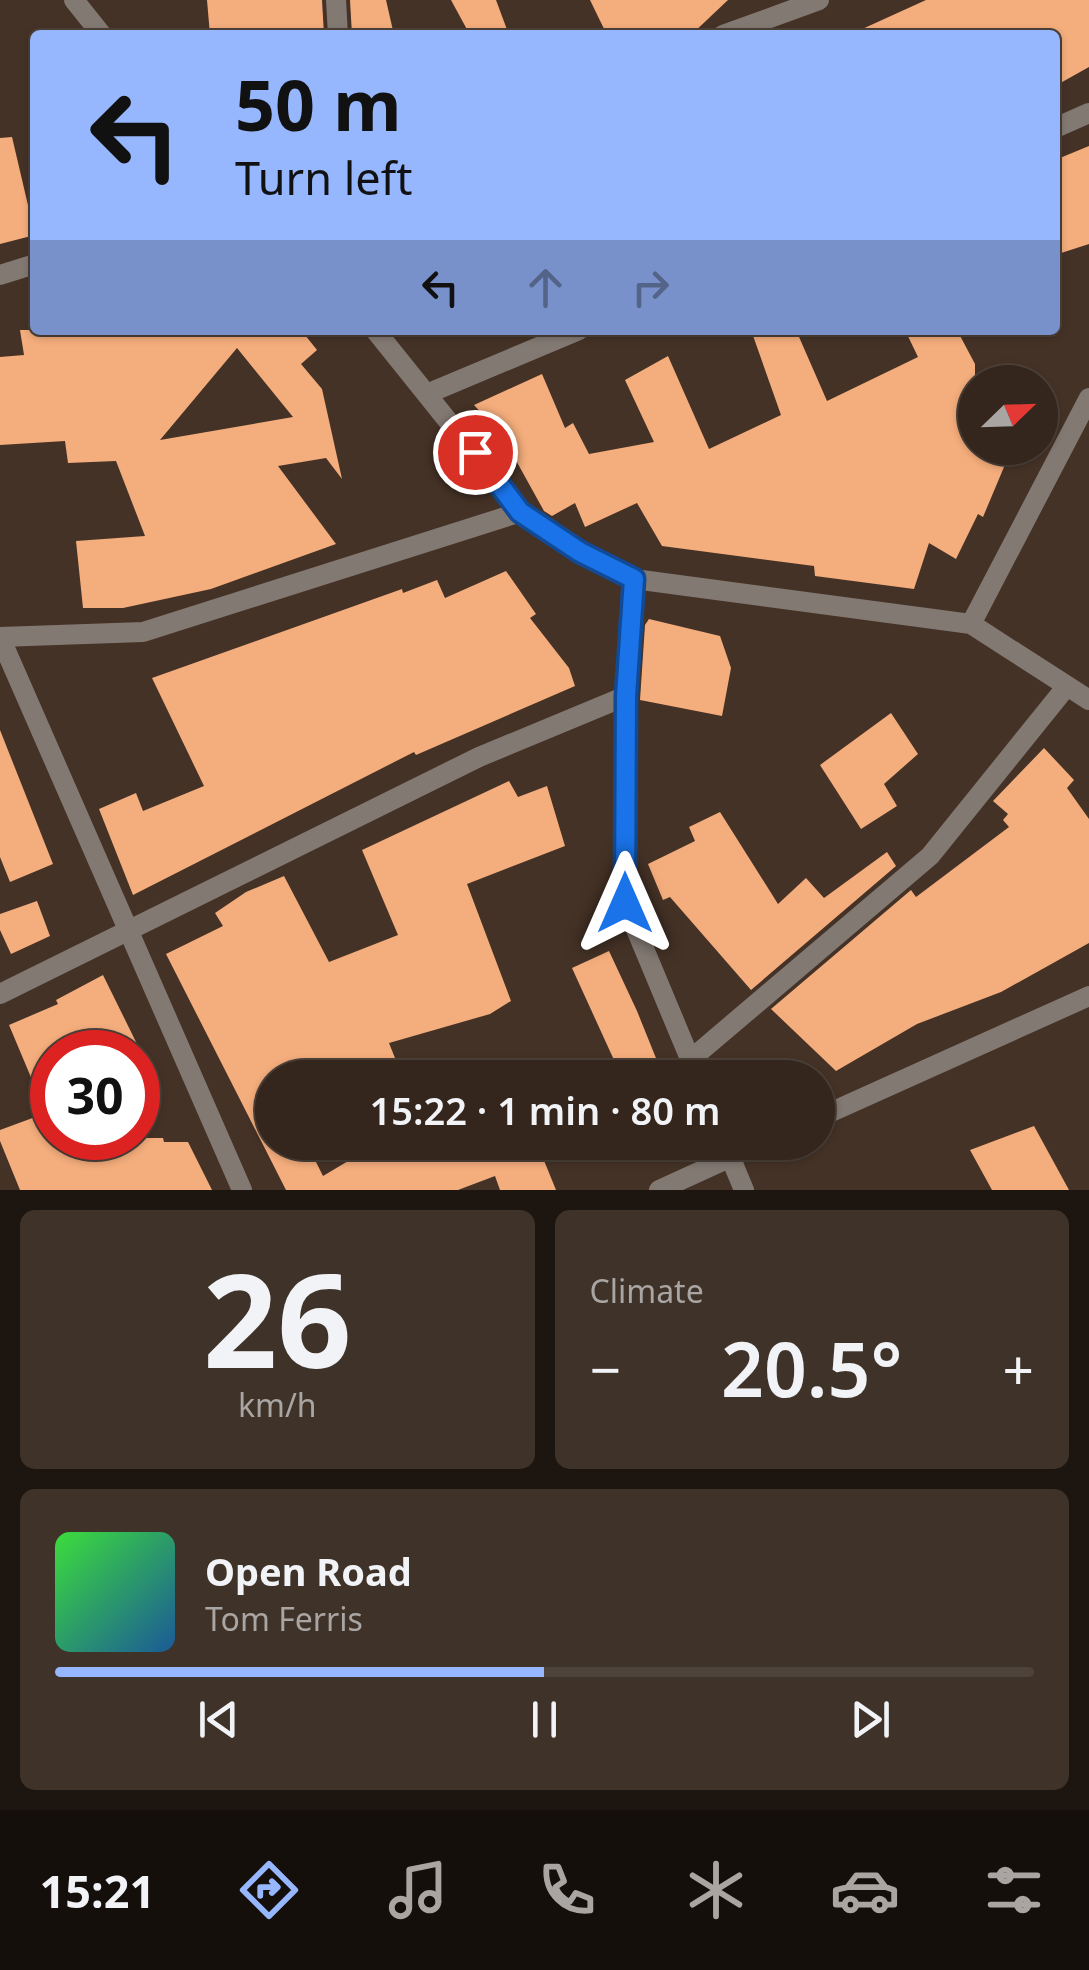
<!DOCTYPE html>
<meta charset="utf-8">
<style>
:root{--surface:#34261c;--page:#3f3229;--text:#f1f3f6;--muted:#a9a5a3;--line:#4e433b;--accent:#96b6fd}
body{margin:0;font-family:"Noto Sans",sans-serif;background:var(--page);color:var(--text);height:100vh;display:flex;flex-direction:column;font-size:38px;white-space:nowrap}
*{box-sizing:border-box;margin:0}
p{font-size:32px;color:var(--muted)}
.icon{flex:none;width:55px;height:55px;fill:none;stroke:currentColor;stroke-width:2;stroke-linecap:round;stroke-linejoin:round}
.map{position:relative;height:1190px;overflow:hidden}
.side{display:flex;flex-direction:column;gap:20px;padding:20px;background:#1d150f;flex:1}
.side>*{flex:none}
.guide{position:absolute;left:30px;top:30px;width:1030px;height:305px;border-radius:10px;box-shadow:0 2px 8px #0004,0 0 0 2px var(--line);background:#96b6fd;color:#111;overflow:hidden}
.needle{width:65px;rotate:67deg}
.fabs{position:absolute;left:958px;top:365px;display:grid;gap:20px}
.fabs a{display:grid;place-items:center;width:100px;height:100px;border-radius:50%;background:var(--surface);box-shadow:0 2px 8px #0004,0 0 0 2px var(--line);font-size:50px}
.speed{position:absolute;left:30px;top:1030px;display:flex;gap:20px;font-size:50px;font-weight:700;text-align:center}
.speed>*{display:grid;place-content:center;width:130px;height:130px;border-radius:50%;background:var(--surface);box-shadow:0 2px 8px #0004,0 0 0 2px var(--line);line-height:1}
.speed .limit{border:15px solid #d22;background:#fff;color:#111}
.pin{position:absolute;display:grid;place-items:center;width:85px;height:85px;color:#fff;margin:-42px;border:5px solid #fff;border-radius:50%;box-shadow:0 2px 10px #0007}
.me{position:absolute;width:110px;margin:-55px;rotate:0deg;stroke-linejoin:round;filter:drop-shadow(0 0 8px #0008)}
.turn{display:flex;align-items:center;gap:35px;height:210px;padding:0 40px;font-size:45px}
.turn .icon{width:130px;height:130px;stroke-width:2.5}
.turn b{display:block;font-size:70px;line-height:85px}
.lanes{display:flex;align-items:center;height:95px;padding:0 40px;background:#0003;justify-content:center;gap:50px;direction:ltr}
.lanes .off{opacity:.35}
.big{font-size:75px;font-weight:600;line-height:1.1}
.side .tile{flex:1;display:flex;flex-direction:column;justify-content:center;gap:15px;min-width:0;padding:0 35px;border-radius:15px;background:var(--page)}
.side .dial{align-items:center;gap:0}
.dial b{font-size:130px;line-height:1}
.song{display:flex;align-items:center;gap:30px}
.cover{width:120px;height:120px;border-radius:15px;background:linear-gradient(135deg,hsl(120 70% 55%),hsl(210 70% 35%))}
.played{height:10px;border-radius:5px;background:linear-gradient(90deg,var(--accent) 50%,var(--line) 50%)}
.keys{display:flex;justify-content:space-around;direction:ltr}
.heat{display:flex;justify-content:space-between;align-items:center;font-size:55px;direction:ltr}
.side .tiles{flex:1;display:grid;gap:20px;grid-template-columns:1fr 1fr}
.tile:last-child{grid-column:span 2}
.trip{position:absolute;left:255px;top:1060px;width:580px;height:100px;border-radius:50px;background:var(--surface);box-shadow:0 2px 8px #0004,0 0 0 2px var(--line);font-weight:600;line-height:100px;text-align:center}
.tab-bar{display:flex;height:160px;justify-content:space-around;align-items:center;background:#150f0b;color:var(--muted)}
.tab-bar .icon{width:70px;height:70px}
.tab-bar .on{color:var(--accent)}
.tab-bar b{font-size:45px;color:var(--text)}
.map>svg:first-child{display:block}
.building{fill:#f4ad7c;fill-rule:evenodd}
.lines{fill:none;stroke-linecap:round;stroke-linejoin:round}
.minor{stroke:#837973;stroke-width:20}
.route-casing{stroke:#114b97;stroke-width:25}
.route{stroke:#1a73e8;stroke-width:18}
</style>
<div class="map">
<svg width="1089" height="1190" viewBox="0 0 1089 1190">
<rect width="100%" height="100%" fill="#453226"/>
<!-- building -->
<g class="building">
<polygon points="207,0 322,0 324,35 210,35"/>
<polygon points="350,0 386,0 394,35 352,35"/>
<polygon points="451,0 496,0 509,35 470,35"/>
<polygon points="590,0 728,0 691,35 607,35"/>
<polygon points="926,0 1089,0 1089,67 1055,86 1055,35 849,35"/>
<polygon points="12,137 35,235 0,244 0,138"/>
<polygon points="1089,146 1089,244 1055,255 1055,160"/>
<path d="M20,330H301L317,350L301,364L322,389L342,479L326,458L278,466L336,544L211,589L123,608H83L76,541L145,536L116,461L68,463L65,441L0,445V357L24,355ZM237,348L293,417L160,440Z"/>
<polygon points="751,330 796,330 827,401 918,357 905,330 957,330 975,364 975,448 1012,448 983,517 978,514 956,559 929,543 914,589 815,576 814,566 662,546 637,503 585,527 575,503 552,516 544,511 503,437 474,405 542,374 565,428 573,423 589,454 654,442 625,380 668,356 709,449 781,415"/>
<polygon points="506,571 536,614 530,618 569,668 575,686 416,755 414,752 133,895 99,809 136,793 143,811 204,786 152,678 402,589 403,593 437,580 445,598"/>
<polygon points="649,619 720,636 731,668 722,716 640,700 645,625"/>
<polygon points="891,713 918,754 884,784 897,806 861,829 820,765"/>
<polygon points="0,730 53,864 10,882 0,857"/>
<polygon points="1044,748 1074,780 1067,788 1089,819 1089,943 1001,992 917,1024 836,1071 771,1009 911,890 916,897 1009,827 1003,820 1008,814 993,801"/>
<polygon points="509,781 518,797 547,786 565,846 467,884 511,1001 490,1014 389,1043 403,1078 272,1078 272,1142 306,1142 323,1176 380,1142 575,1142 543,1158 556,1190 500,1190 495,1176 458,1190 286,1190 166,954 223,926 215,913 246,892 284,876 329,962 398,935 362,850"/>
<polygon points="720,812 778,904 806,878 824,898 887,852 896,866 751,990 670,897 663,900 648,864 695,841 689,827"/>
<polygon points="37,901 50,936 11,954 0,930 0,914"/>
<polygon points="609,951 637,1011 664,1078 628,1078 620,1058 614,1060 572,968"/>
<polygon points="103,975 137,1044 119,1052 52,1052 52,1138 163,1138 164,1142 188,1142 212,1190 20,1190 0,1141 0,1130 46,1113 9,1025 58,1004 56,1000"/>
<polygon points="1034,1126 1069,1190 992,1190 970,1150"/>
</g>
<g class="lines">
<!-- minor -->
<g class="minor">
<polyline points="74,0 102,35"/>
<polyline points="336,0 338,35"/>
<polyline points="723,35 819,0"/>
<polyline points="1055,128 1089,113"/>
<polyline points="0,275 35,264"/>
<polyline points="375,330 521,512 580,552 634,579 971,624 1089,700"/>
<polyline points="429,393 579,330"/>
<polyline points="634,579 626,696 625,903 698,1078"/>
<polyline points="971,624 1089,398"/>
<polyline points="0,637 242,1190"/>
<polyline points="0,637 143,632 521,512"/>
<polyline points="0,994 479,757 626,696"/>
<polyline points="690,1060 930,856 1067,686"/>
<polyline points="818,1118 1089,996"/>
<polyline points="724,1142 744,1190"/>
<polyline points="659,1190 764,1142"/>
</g>
</g>
<g class="lines">
<!-- route casing -->
<g class="route-casing">
<polyline id="route" points="475,452 520,512 580,552 634,579 626,696 625,903"/>
</g>
<!-- route -->
<use href="#route" class="route"/>
</g>
</svg>
<div class="fabs">
<a><svg class="needle" viewBox="-14 -14 28 28"><path d="M0-13l5 13h-10z" fill="#e53935"/><path d="M0 13l5-13h-10z" fill="#a9a5a3"/></svg></a>
</div>
<div class="speed"><div class="limit">30</div></div>
<div class="pin" style="left:475px;top:452px;background:#d93025"><svg class="icon" aria-label="arrive" viewBox="0 0 24 24"><path d="M6 21V4h12l-3 4 3 4H6"/></svg></div>
<svg class="me" style="left:625px;top:903px" viewBox="-20 -20 40 40"><path d="M0-17L14 15 0 8-14 15z" fill="#1a73e8" stroke="#fff" stroke-width="4"/></svg>
<div class="trip">15:22 · 1 min · 80 m</div>
<div class="guide">
<div class="turn"><svg class="icon" aria-label="left" viewBox="0 0 24 24"><path d="M17 20v-9H6M10 6l-5 5 5 5"/></svg><div><b>50 m</b>Turn left</div></div>
<div class="lanes"><svg class="icon" aria-label="left" viewBox="0 0 24 24"><path d="M17 20v-9H6M10 6l-5 5 5 5"/></svg><svg class="icon off" aria-label="ahead" viewBox="0 0 24 24"><path d="M12 20V5M6 11l6-6 6 6"/></svg><svg class="icon off" aria-label="right" viewBox="0 0 24 24"><path d="M7 20v-9h11M14 6l5 5-5 5"/></svg></div>
</div>
</div>
<section class="side">
<div class="tiles">
<div class="tile dial"><b>26</b><p>km/h</p></div>
<div class="tile"><p>Climate</p>
<div class="heat"><a>−</a><b class="big">20.5°</b><a>+</a></div>
</div>
<div class="tile">
<div class="song"><i class="cover"></i><div><b>Open Road</b><p>Tom Ferris</p></div></div>
<div class="played"></div>
<div class="keys"><svg class="icon" aria-label="previous" viewBox="0 0 24 24"><path d="M18 5L8 12l10 7zM5 5v14"/></svg><svg class="icon" aria-label="pause" viewBox="0 0 24 24"><path d="M8 5v14M16 5v14"/></svg><svg class="icon" aria-label="next" viewBox="0 0 24 24"><path d="M6 5l10 7-10 7zM19 5v14"/></svg></div>
</div>
</div>
</section>
<nav class="tab-bar">
<b>15:21</b>
<svg class="icon on" aria-label="directions" viewBox="0 0 24 24"><path d="M12 3l9 9-9 9-9-9zM9 14v-3h6M13 9l2 2-2 2"/></svg>
<svg class="icon" aria-label="music" viewBox="0 0 24 24"><path d="M9 18V5l10-2v13"/><circle cx="6" cy="18" r="3"/><circle cx="16" cy="16" r="3"/></svg>
<svg class="icon" aria-label="phone" viewBox="0 0 24 24"><path d="M5 4h4l2 5-3 2q2 4 5 5l2-3 5 2v4C11 20 4 13 5 4z"/></svg>
<svg class="icon" aria-label="climate" viewBox="0 0 24 24"><path d="M12 3v18M4 7l16 10M4 17L20 7"/></svg>
<svg class="icon" aria-label="car" viewBox="0 0 24 24"><path d="M5 17H2v-5l4-1 3-4h7l3 4 3 1v5h-3M9 17h6M6 11h13"/><circle cx="7" cy="17" r="2"/><circle cx="17" cy="17" r="2"/></svg>
<svg class="icon" aria-label="filters" viewBox="0 0 24 24"><path d="M4 7h16M4 17h16"/><circle cx="9" cy="7" r="2"/><circle cx="15" cy="17" r="2"/></svg>
</nav>
